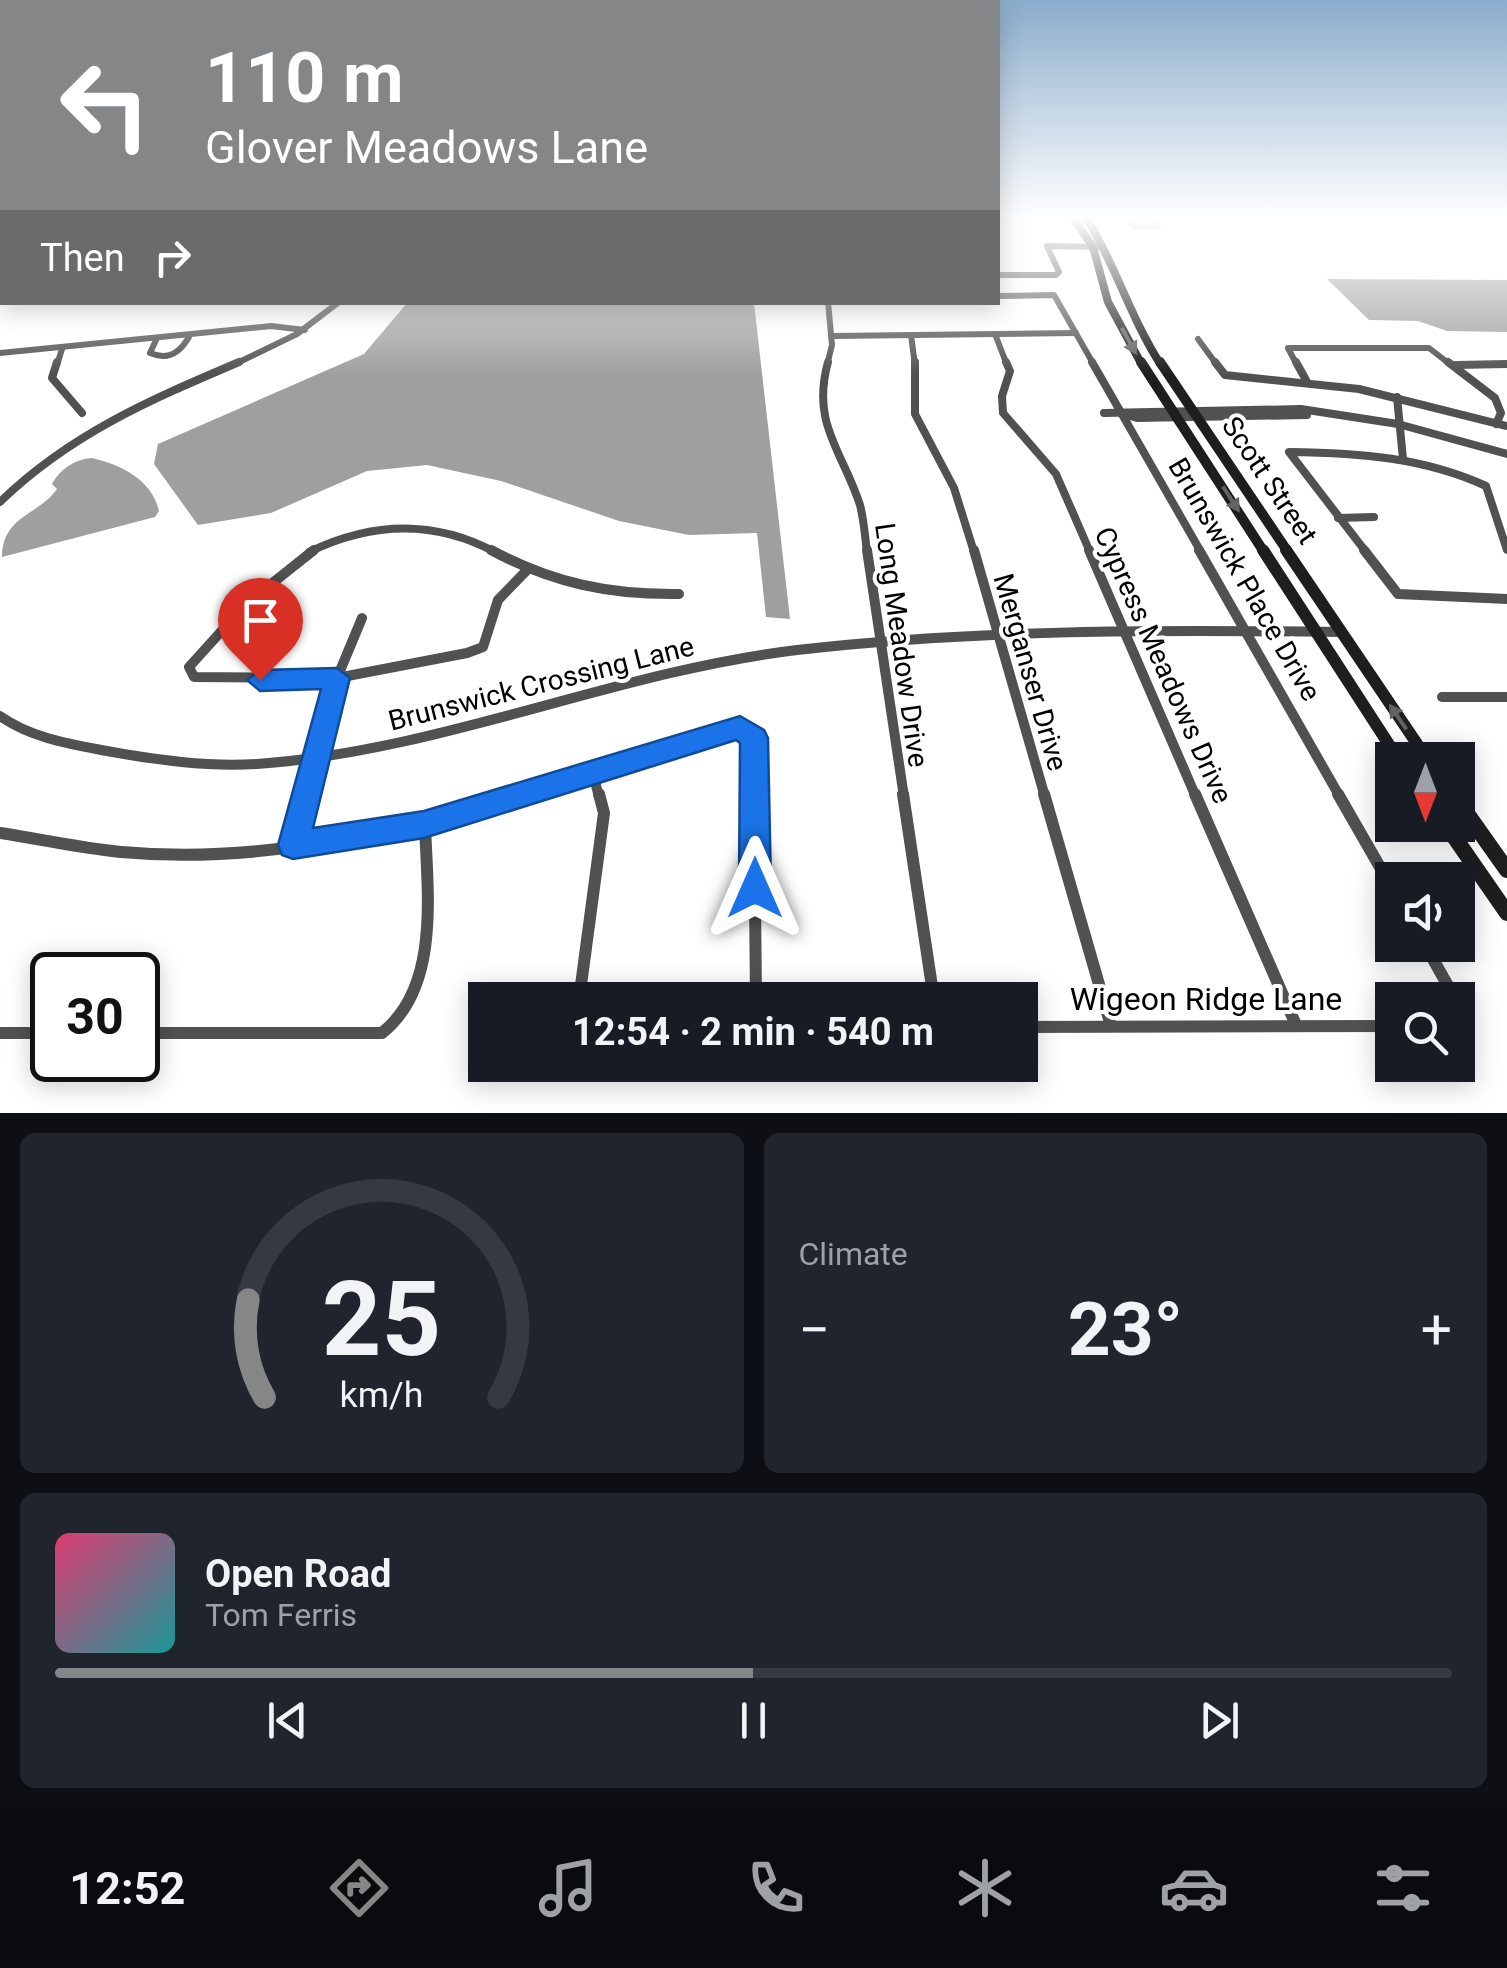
<!DOCTYPE html>
<meta charset="utf-8">
<style>
:root{--surface:#171b24;--page:#20242c;--text:#f1f3f6;--muted:#9ea1a6;--line:#363941;--accent:#858687}
body{margin:0;font-family:Roboto,sans-serif;background:var(--page);color:var(--text);height:100vh;display:flex;flex-direction:column;font-size:38px;white-space:nowrap}
*{box-sizing:border-box;margin:0}
p{font-size:32px;color:var(--muted)}
.icon{flex:none;width:55px;height:55px;fill:none;stroke:currentColor;stroke-width:2;stroke-linecap:round;stroke-linejoin:round}
.map{position:relative;height:1113px;overflow:hidden}
.details{display:flex;flex-direction:column;gap:20px;padding:20px;background:#0d0f14;flex:1}
.details>*{flex:none}
.hud{position:absolute;left:0px;top:0px;width:1000px;height:305px;box-shadow:0 5px 25px #0003;background:#858687;color:#fff;overflow:hidden}
.needle{width:65px;rotate:180deg}
.buttons{position:absolute;left:1375px;top:742px;display:grid;gap:20px}
.buttons a{display:grid;place-items:center;width:100px;height:100px;border-radius:0px;background:var(--surface);box-shadow:0 5px 25px #0003;font-size:50px}
.speed{position:absolute;left:30px;top:952px;display:flex;gap:20px;font-size:50px;font-weight:700;text-align:center}
.speed>*{display:grid;place-content:center;width:130px;height:130px;border-radius:50%;background:var(--surface);box-shadow:0 5px 25px #0003;line-height:1}
.speed .limit{border:5px solid #111;border-radius:15px;background:#fff;color:#111}
.pin{position:absolute;display:grid;place-items:center;width:85px;height:85px;color:#fff;margin:-102px -42px;border-radius:50% 50% 50% 0;rotate:-45deg;box-shadow:0 0 10px #0007}
.pin .icon{rotate:45deg}
.me{position:absolute;width:110px;margin:-55px;rotate:0deg;stroke-linejoin:round;filter:drop-shadow(0 0 8px #0008)}
.turn{display:flex;align-items:center;gap:35px;height:210px;padding:0 40px;font-size:45px}
.turn .icon{width:130px;height:130px;stroke-width:2.5}
.turn b{display:block;font-size:70px;line-height:85px}
.then{display:flex;align-items:center;height:95px;padding:0 40px;background:#0003;gap:20px;font-size:38px}
.big{font-size:75px;font-weight:700;line-height:1.1}
.details .widget{flex:1;display:flex;flex-direction:column;justify-content:center;gap:15px;min-width:0;padding:0 35px;border-radius:15px;background:var(--page)}
.details .dial{align-items:center;gap:0}
.dial svg{height:260px;overflow:visible;fill:none;stroke:var(--line);stroke-width:7;stroke-linecap:round;text-anchor:middle}
.dial text{fill:var(--text);stroke:none}
.song{display:flex;align-items:center;gap:30px}
.cover{width:120px;height:120px;border-radius:15px;background:linear-gradient(135deg,hsl(340 70% 55%),hsl(180 70% 35%))}
.played{height:10px;border-radius:5px;background:linear-gradient(90deg,var(--accent) 50%,var(--line) 50%)}
.keys{display:flex;justify-content:space-around;direction:ltr}
.heat{display:flex;justify-content:space-between;align-items:center;font-size:55px;direction:ltr}
.details .tiles{flex:1;display:grid;gap:20px;grid-template-columns:1fr 1fr}
.widget:last-child{grid-column:span 2}
.trip{position:absolute;left:468px;top:982px;width:570px;height:100px;border-radius:0px;background:var(--surface);box-shadow:0 5px 25px #0003;font-weight:700;line-height:100px;text-align:center}
.dock{display:flex;height:160px;justify-content:space-around;align-items:center;background:#090b0e;color:var(--muted)}
.dock .icon{width:70px;height:70px}
.dock .current{color:var(--accent)}
.dock b{font-size:45px;color:var(--text)}
.map>svg:first-child{display:block}
.water{fill:#9f9f9f}
.lines{fill:none;stroke-linecap:round;stroke-linejoin:round}
.motorway-casing{stroke:#dbdbdb;stroke-width:3}
.minor-far3{stroke:#515151;stroke-width:6}
.minor-far2{stroke:#515151;stroke-width:8}
.minor-far1{stroke:#515151;stroke-width:10}
.minor{stroke:#515151;stroke-width:12}
.secondary-far3{stroke:#1e1e1e;stroke-width:8}
.secondary-far2{stroke:#1e1e1e;stroke-width:10}
.secondary-far1{stroke:#1e1e1e;stroke-width:12}
.secondary{stroke:#1e1e1e;stroke-width:16}
.motorway{fill:#000;fill-rule:evenodd}
.wall{fill:#a5a5a5}
.building{fill:#c0c0c0;stroke:#868686;stroke-width:2.5}
.oneway{fill:#626262}
.route{fill:#1a73e8;stroke:#114b97;stroke-width:2.5}
.labels{text-anchor:middle;stroke-width:8;stroke-linejoin:round;paint-order:stroke}
.street-label{font-size:28px;fill:#000;stroke:#fff}
.near-street-label{font-size:32px;fill:#000;stroke:#fff}
</style>
<div class="map">
<svg width="1507" height="1113" viewBox="0 0 1507 1113">
<rect width="100%" height="100%" fill="#fff"/>
<!-- water -->
<g class="water">
<polygon points="1327,279 1507,280 1507,332 1447,331 1418,321 1369,320"/>
<polygon points="407,303 754,303 790,619 766,617 757,533 689,535 619,521 501,481 427,465 367,471 271,513 198,525 154,464 158,444 364,354"/>
<path d="M92,458C122,465 152,480 159,511L155,517L2,557C2,516 39,515 57,489L52,484C60,469 75,459 92,458Z"/>
</g>
<g class="lines">
<!-- motorway casing -->
<g class="motorway-casing">
<rect id="motorway" x="0" y="219" width="2" height="6"/>
</g>
<!-- minor-far3 -->
<g class="minor-far3">
<polyline points="998,275 1056,275 1059,272 1047,246 1099,247"/>
<polyline points="998,296 1054,295 1094,365"/>
<polyline points="995,334 1007,365"/>
<polyline points="911,335 915,365"/>
<polyline points="831,336 1076,333"/>
<path d="M157,338L150,353C169,361 181,352 190,335"/>
<polyline points="1198,339 1217,365"/>
<polyline points="0,353 271,326 305,330"/>
<polyline points="57,365 62,349"/>
<polyline points="233,365 297,334 339,302"/>
<polyline points="827,365 832,345 828,302"/>
<polyline points="1297,365 1288,348 1429,348 1451,365"/>
<polyline points="1470,365 1507,364"/>
</g>
<!-- minor-far2 -->
<g class="minor-far2">
<polyline points="57,362 52,378 82,413"/>
<path d="M828,362C811,424 842,450 860,505C864,520 865,537 867,552"/>
<polyline points="915,362 915,414 954,488 974,552"/>
<polyline points="1006,362 1010,371 1002,396 1003,413 1056,474 1090,552"/>
<polyline points="1092,362 1201,552"/>
<polyline points="1215,362 1225,375 1359,389 1507,426"/>
<polyline points="1296,362 1306,380"/>
<polyline points="1448,362 1495,398 1501,413 1496,424"/>
<polyline points="1455,365 1507,364"/>
<polyline points="1397,397 1403,459"/>
<polyline points="1104,413 1301,409 1398,424 1507,454"/>
<polyline points="1123,414 1137,418 1307,415"/>
<path d="M0,502C70,434 150,400 239,362"/>
<polyline points="1338,518 1374,517"/>
<path d="M309,552C371,522 433,519 495,552"/>
<path d="M1366,552L1289,452C1358,453 1423,457 1486,486L1507,550"/>
</g>
<!-- minor-far1 -->
<g class="minor-far1">
<polyline points="314,550 246,604 189,667 194,677 337,678 467,653 483,647 498,600 527,570"/>
<path d="M491,550C552,583 610,595 679,594"/>
<polyline points="867,550 904,797"/>
<polyline points="974,550 1045,797"/>
<polyline points="1089,550 1196,797"/>
<polyline points="1199,550 1340,797"/>
<polyline points="1364,550 1398,594 1507,599"/>
<polyline points="1442,697 1507,697"/>
<path d="M0,716C31,738 70,744 107,751C157,760 206,767 257,764C441,751 614,672 797,650C977,629 1160,630 1341,632"/>
<polyline points="592,770 599,797"/>
<polyline points="306,797 337,678 362,618"/>
<polyline points="511,797 739,728 754,738 754,797"/>
</g>
<!-- minor -->
<g class="minor">
<polyline points="754,794 756,1000"/>
<polyline points="903,794 934,1000"/>
<polyline points="1044,794 1111,1026"/>
<polyline points="1195,794 1296,1025"/>
<polyline points="1338,794 1392,888"/>
<path d="M0,833C40,839 80,848 121,852C255,864 392,835 518,794"/>
<polyline points="293,845 306,794"/>
<polyline points="1425,945 1456,1000"/>
<polyline points="579,1000 604,813 599,794"/>
<polyline points="1458,1002 1458,1021"/>
<polyline points="1020,1027 1392,1026"/>
<polyline points="0,1033 52,1033"/>
<path d="M138,1033H382C441,986 427,891 425,824"/>
</g>
<!-- secondary-far3 -->
<g class="secondary-far3">
<polyline points="1074,219 1093,247 1108,302 1142,365"/>
<path d="M1087,219C1116,266 1131,319 1161,365"/>
</g>
<!-- secondary-far2 -->
<g class="secondary-far2">
<polyline points="1141,362 1264,552"/>
<polyline points="1160,362 1288,552"/>
</g>
<!-- secondary-far1 -->
<g class="secondary-far1">
<polyline points="1263,550 1399,760"/>
<polyline points="1286,550 1428,760"/>
</g>
<!-- secondary -->
<g class="secondary">
<polyline points="1458,801 1507,870"/>
<polyline points="1446,825 1507,913"/>
</g>
<!-- motorway -->
<use href="#motorway" class="motorway"/>
</g>
<!-- wall -->
<polygon class="wall" points="1125,219 1154,219 1160,226 1158,230 1134,230"/>
<!-- building -->
<polygon class="building" points="1130,219 1154,219 1160,226 1135,226"/>
<!-- one-way arrows -->
<defs><path id="oneway-solid" d="M-6-.8H1V-3.2L6.5 0L1 3.2V.8H-6Z" transform="scale(2.5)"/></defs>
<g class="oneway">
<use href="#oneway-solid" transform="translate(1129 341) rotate(61)"/>
<use href="#oneway-solid" transform="translate(1231 499) rotate(57)"/>
<use href="#oneway-solid" transform="translate(1398 717) rotate(-124)"/>
</g>
<!-- sky -->
<linearGradient id="sky" x2="0" y2="1"><stop stop-color="#8baccb"/><stop offset="0.58" stop-color="#fff"/><stop offset="1" stop-color="#fff" stop-opacity="0"/></linearGradient>
<rect width="1507" height="375" fill="url(#sky)"/>
<!-- route -->
<polygon class="route" points="337,668 350,678 313,828 424,811 740,716 764,730 768,738 771,888 766,899 755,903 744,899 739,888 740,743 736,740 424,838 293,859 282,855 278,845 321,689 260,691 247,680 260,670"/>
<g class="labels">
<!-- street labels -->
<g class="street-label">
<text transform="translate(1270 480) rotate(56)" y="10">Scott Street</text>
<text transform="translate(1245 579) rotate(60)" y="10">Brunswick Place Drive</text>
<text transform="translate(902 645) rotate(82)" y="10">Long Meadow Drive</text>
<text transform="translate(1164 665) rotate(66)" y="10">Cypress Meadows Drive</text>
<text transform="translate(1031 672) rotate(74)" y="10">Merganser Drive</text>
<text transform="translate(541 683) rotate(-14)" y="10">Brunswick Crossing Lane</text>
</g>
<!-- near-street labels -->
<g class="near-street-label">
<text x="1206" y="1010">Wigeon Ridge Lane</text>
</g>
</g>
</svg>
<div class="buttons">
<a><svg class="needle" viewBox="-14 -14 28 28"><path d="M0-13l5 13h-10z" fill="#e53935"/><path d="M0 13l5-13h-10z" fill="#9ea1a6"/></svg></a>
<a><svg class="icon" aria-label="sound" viewBox="0 0 24 24"><path d="M4 9h4l5-4v14l-5-4H4zM17 9q2 3 0 6"/></svg></a>
<a><svg class="icon" aria-label="search" viewBox="0 0 24 24"><circle cx="10" cy="10" r="6"/><path d="M15 15l6 6"/></svg></a>
</div>
<div class="speed"><div class="limit">30</div></div>
<div class="pin" style="left:260px;top:680px;background:#d93025"><svg class="icon" aria-label="arrive" viewBox="0 0 24 24"><path d="M6 21V4h12l-3 4 3 4H6"/></svg></div>
<svg class="me" style="left:755px;top:888px" viewBox="-20 -20 40 40"><path d="M0-17L14 15 0 8-14 15z" fill="#1a73e8" stroke="#fff" stroke-width="4"/></svg>
<div class="trip">12:54 · 2 min · 540 m</div>
<div class="hud">
<div class="turn"><svg class="icon" aria-label="left" viewBox="0 0 24 24"><path d="M17 20v-9H6M10 6l-5 5 5 5"/></svg><div><b>110 m</b>Glover Meadows Lane</div></div>
<div class="then">Then<svg class="icon" aria-label="right" viewBox="0 0 24 24"><path d="M7 20v-9h11M14 6l5 5-5 5"/></svg></div>
</div>
</div>
<section class="details">
<div class="tiles">
<div class="widget dial"><svg viewBox="0 0 100 80">
<path d="M14 69A42 42 0 1 1 86 69"/>
<path d="M14 69A42 42 0 0 1 9 39" stroke="#858687"/>
<text x="50" y="56" font-size="32" font-weight="700">25</text>
<text x="50" y="72" font-size="11">km/h</text>
</svg></div>
<div class="widget"><p>Climate</p>
<div class="heat"><a>−</a><b class="big">23°</b><a>+</a></div>
</div>
<div class="widget">
<div class="song"><i class="cover"></i><div><b>Open Road</b><p>Tom Ferris</p></div></div>
<div class="played"></div>
<div class="keys"><svg class="icon" aria-label="previous" viewBox="0 0 24 24"><path d="M18 5L8 12l10 7zM5 5v14"/></svg><svg class="icon" aria-label="pause" viewBox="0 0 24 24"><path d="M8 5v14M16 5v14"/></svg><svg class="icon" aria-label="next" viewBox="0 0 24 24"><path d="M6 5l10 7-10 7zM19 5v14"/></svg></div>
</div>
</div>
</section>
<nav class="dock">
<b>12:52</b>
<svg class="icon current" aria-label="directions" viewBox="0 0 24 24"><path d="M12 3l9 9-9 9-9-9zM9 14v-3h6M13 9l2 2-2 2"/></svg>
<svg class="icon" aria-label="music" viewBox="0 0 24 24"><path d="M9 18V5l10-2v13"/><circle cx="6" cy="18" r="3"/><circle cx="16" cy="16" r="3"/></svg>
<svg class="icon" aria-label="phone" viewBox="0 0 24 24"><path d="M5 4h4l2 5-3 2q2 4 5 5l2-3 5 2v4C11 20 4 13 5 4z"/></svg>
<svg class="icon" aria-label="climate" viewBox="0 0 24 24"><path d="M12 3v18M4 7l16 10M4 17L20 7"/></svg>
<svg class="icon" aria-label="car" viewBox="0 0 24 24"><path d="M5 17H2v-5l4-1 3-4h7l3 4 3 1v5h-3M9 17h6M6 11h13"/><circle cx="7" cy="17" r="2"/><circle cx="17" cy="17" r="2"/></svg>
<svg class="icon" aria-label="filters" viewBox="0 0 24 24"><path d="M4 7h16M4 17h16"/><circle cx="9" cy="7" r="2"/><circle cx="15" cy="17" r="2"/></svg>
</nav>
